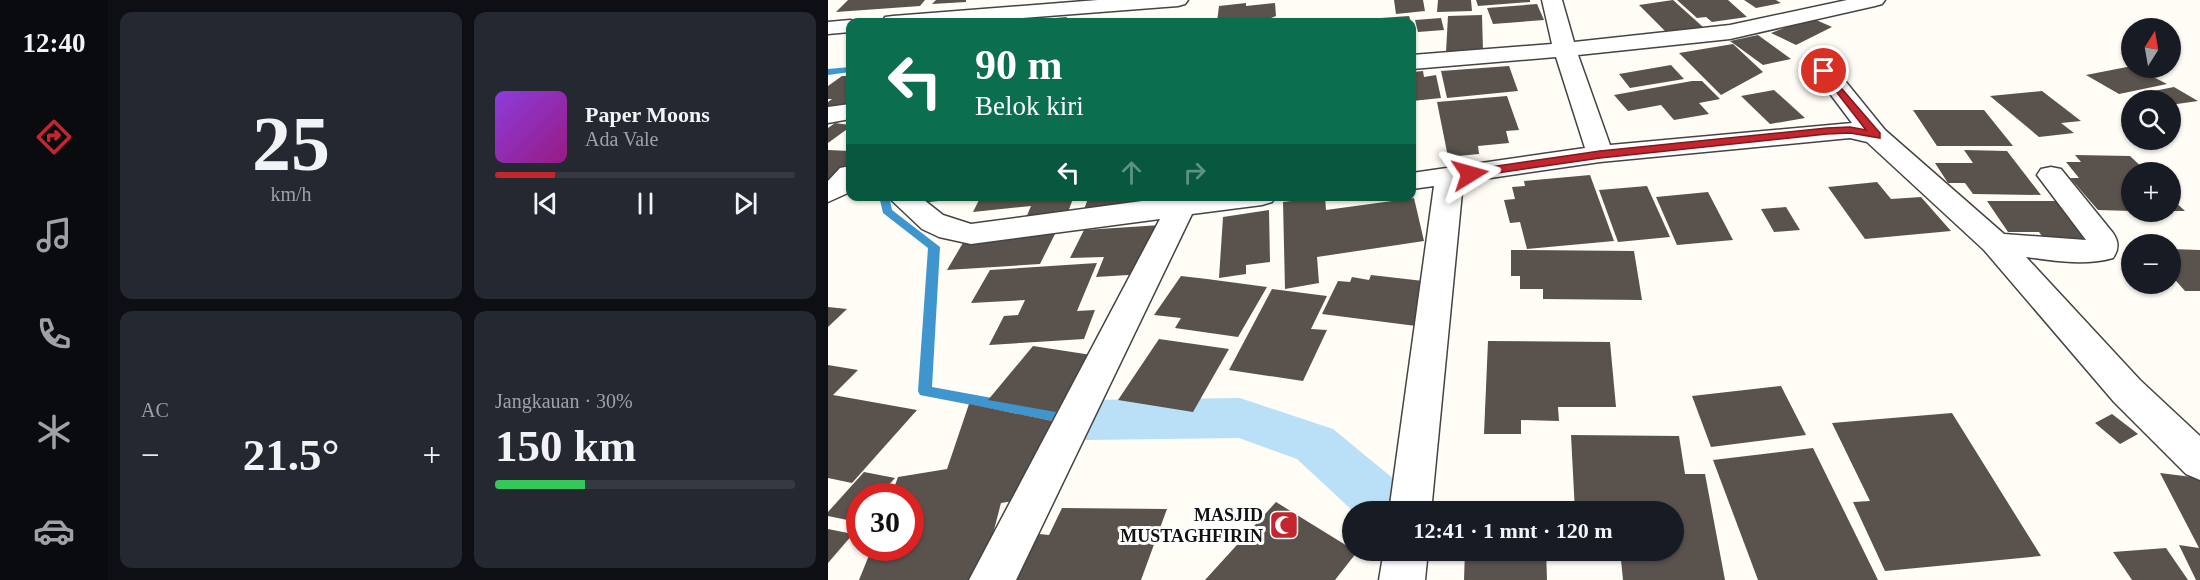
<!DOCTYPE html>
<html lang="id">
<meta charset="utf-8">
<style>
:root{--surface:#171b24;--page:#242831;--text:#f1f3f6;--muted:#9ea1a6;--line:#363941;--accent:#c4262e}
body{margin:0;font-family:"Times New Roman",serif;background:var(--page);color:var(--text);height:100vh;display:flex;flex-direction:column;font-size:22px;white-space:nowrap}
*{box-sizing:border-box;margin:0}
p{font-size:20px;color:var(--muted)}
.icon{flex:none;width:33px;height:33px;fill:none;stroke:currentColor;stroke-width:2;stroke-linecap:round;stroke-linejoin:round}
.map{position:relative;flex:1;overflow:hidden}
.sheet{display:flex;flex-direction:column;gap:12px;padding:12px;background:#0d0f14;width:720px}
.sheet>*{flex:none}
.top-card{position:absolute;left:18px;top:18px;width:570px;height:183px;border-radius:12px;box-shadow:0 2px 4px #0004;background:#0b6e4f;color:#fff;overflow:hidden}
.needle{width:39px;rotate:11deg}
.tools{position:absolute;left:1293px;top:18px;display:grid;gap:12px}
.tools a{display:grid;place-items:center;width:60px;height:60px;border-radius:50%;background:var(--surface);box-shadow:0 2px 4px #0004;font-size:30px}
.speed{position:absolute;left:18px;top:483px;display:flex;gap:12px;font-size:30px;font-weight:700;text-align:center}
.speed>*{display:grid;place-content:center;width:78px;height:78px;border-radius:50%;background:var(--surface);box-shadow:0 2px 4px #0004;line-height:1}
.speed .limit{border:9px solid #d22;background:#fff;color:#111}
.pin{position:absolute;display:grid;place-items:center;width:51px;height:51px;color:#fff;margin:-26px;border:3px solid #fff;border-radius:50%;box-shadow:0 2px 6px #0007}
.me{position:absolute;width:66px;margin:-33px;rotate:82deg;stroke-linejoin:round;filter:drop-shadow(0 0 4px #0008)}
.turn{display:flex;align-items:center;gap:21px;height:126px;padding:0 30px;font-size:27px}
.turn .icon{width:78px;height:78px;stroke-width:2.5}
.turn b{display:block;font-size:42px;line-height:51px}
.lanes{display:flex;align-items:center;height:57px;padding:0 30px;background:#0003;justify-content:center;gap:30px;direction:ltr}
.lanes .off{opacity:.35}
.big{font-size:45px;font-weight:700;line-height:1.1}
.sheet .card{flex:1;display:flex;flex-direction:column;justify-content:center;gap:9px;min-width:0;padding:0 21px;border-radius:12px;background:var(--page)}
.sheet .dial{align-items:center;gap:0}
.dial b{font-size:78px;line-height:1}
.song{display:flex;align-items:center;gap:18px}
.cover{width:72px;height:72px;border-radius:9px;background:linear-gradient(135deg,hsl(270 70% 55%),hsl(310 70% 35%))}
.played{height:6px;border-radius:3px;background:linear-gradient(90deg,var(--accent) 20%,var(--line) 20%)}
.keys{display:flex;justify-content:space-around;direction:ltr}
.heat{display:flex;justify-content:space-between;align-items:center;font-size:33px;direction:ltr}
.charge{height:9px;border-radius:4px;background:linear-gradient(90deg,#34c759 30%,var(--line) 0)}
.sheet .tiles{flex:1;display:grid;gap:12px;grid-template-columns:repeat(2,1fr)}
.trip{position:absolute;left:514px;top:501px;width:342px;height:60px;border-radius:30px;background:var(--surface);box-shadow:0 2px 4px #0004;font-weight:700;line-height:60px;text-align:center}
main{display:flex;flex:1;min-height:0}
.dock{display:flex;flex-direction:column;width:108px;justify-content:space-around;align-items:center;background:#090b0e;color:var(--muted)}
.dock .icon{width:42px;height:42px}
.dock .current{color:var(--accent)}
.dock b{font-size:27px;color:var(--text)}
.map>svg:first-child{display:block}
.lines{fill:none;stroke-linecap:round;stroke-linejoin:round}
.stream{fill:#3f96cf;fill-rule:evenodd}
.canal{fill:#b9e0f7;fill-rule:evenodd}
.building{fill:#5a524d}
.street-casing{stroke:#444;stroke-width:3}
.street{fill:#fff;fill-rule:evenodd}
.route{fill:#c4262e;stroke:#7f191e;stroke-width:1.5}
.labels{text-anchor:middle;stroke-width:6;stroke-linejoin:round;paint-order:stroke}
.near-poi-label{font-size:18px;font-weight:bold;fill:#111;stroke:#fff;text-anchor:end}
</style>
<main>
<nav class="dock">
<b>12:40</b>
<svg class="icon current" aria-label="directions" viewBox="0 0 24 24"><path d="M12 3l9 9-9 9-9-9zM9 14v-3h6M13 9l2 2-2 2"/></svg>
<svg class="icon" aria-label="music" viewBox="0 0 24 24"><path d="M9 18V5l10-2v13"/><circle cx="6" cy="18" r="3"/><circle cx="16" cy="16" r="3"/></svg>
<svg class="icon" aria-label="phone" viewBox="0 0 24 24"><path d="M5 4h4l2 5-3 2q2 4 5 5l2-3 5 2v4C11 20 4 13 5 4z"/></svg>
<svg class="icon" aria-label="climate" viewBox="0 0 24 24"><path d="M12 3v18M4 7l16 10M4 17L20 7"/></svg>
<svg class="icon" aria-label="car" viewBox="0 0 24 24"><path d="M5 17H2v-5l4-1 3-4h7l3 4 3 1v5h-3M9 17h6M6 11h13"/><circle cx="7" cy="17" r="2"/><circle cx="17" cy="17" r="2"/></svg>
</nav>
<section class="sheet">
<div class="tiles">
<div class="card dial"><b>25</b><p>km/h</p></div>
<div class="card">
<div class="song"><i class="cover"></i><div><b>Paper Moons</b><p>Ada Vale</p></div></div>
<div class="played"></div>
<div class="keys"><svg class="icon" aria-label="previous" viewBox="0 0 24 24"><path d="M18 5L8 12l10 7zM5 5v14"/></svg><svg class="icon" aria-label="pause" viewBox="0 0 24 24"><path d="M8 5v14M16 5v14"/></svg><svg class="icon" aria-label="next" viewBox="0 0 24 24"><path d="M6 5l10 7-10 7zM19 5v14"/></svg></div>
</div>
<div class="card"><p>AC</p>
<div class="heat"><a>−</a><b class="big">21.5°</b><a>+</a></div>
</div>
<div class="card"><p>Jangkauan · 30%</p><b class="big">150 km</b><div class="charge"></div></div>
</div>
</section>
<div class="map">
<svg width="1372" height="580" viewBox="0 0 1372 580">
<rect width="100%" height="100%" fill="#fffdf5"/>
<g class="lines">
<!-- stream -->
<g class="stream">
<polygon points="22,67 22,72 0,75 0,69"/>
<polygon points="51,196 61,196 64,210 112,247 104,387 241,412 246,414 248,418 246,422 241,424 92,395 90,391 100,248 55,213"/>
</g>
<!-- canal -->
<polygon class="canal" points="412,398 505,429 584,494 592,512 526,512 469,459 411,438 258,440 241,434 233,420 241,406 258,400"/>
</g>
<!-- building -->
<g class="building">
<polygon points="20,0 97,0 92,6 8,12"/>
<polygon points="108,0 138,0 138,2 104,4"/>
<polygon points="566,0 595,0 597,11 568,14"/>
<polygon points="610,0 643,0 644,11 609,12"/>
<polygon points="648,0 702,0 702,2 650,6"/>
<polygon points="845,0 875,27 839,33 811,5"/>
<polygon points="849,0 900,0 919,17 884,22 878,17 869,18"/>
<polygon points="916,0 948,0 953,3 928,8"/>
<polygon points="418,3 418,6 447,3 448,16 433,22 389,22 391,6"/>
<polygon points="709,4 716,20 665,24 659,8"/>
<polygon points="654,15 655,51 618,52 620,16"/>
<polygon points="581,16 583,22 553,22 553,18"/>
<polygon points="239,17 237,22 202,22 204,20"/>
<polygon points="613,18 616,30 590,32 587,20"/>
<polygon points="986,19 1004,27 968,45 943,33 974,21 978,23"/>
<polygon points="930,35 963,59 935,65 902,41"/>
<polygon points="905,44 935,72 893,95 851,53"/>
<polygon points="843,65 856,79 802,88 791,74"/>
<polygon points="681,66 690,91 619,98 613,71"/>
<polygon points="1304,66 1339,84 1291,94 1258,75"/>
<polygon points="595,71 596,77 608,75 613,98 584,101 584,72"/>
<polygon points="14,76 22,76 22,109 0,113 0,102 4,99 0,99 0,86"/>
<polygon points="864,81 874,81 892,99 871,103 881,114 846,120 833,105 800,111 786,95"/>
<polygon points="1346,87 1370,101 1342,105 1342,100 1321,100 1310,94"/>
<polygon points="946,90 977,118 942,124 913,96"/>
<polygon points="1214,91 1253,121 1233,123 1246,133 1211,137 1162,96"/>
<polygon points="679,96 691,130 678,131 681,143 650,146 651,154 620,157 609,102"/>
<polygon points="1085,110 1156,110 1185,146 1109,146"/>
<polygon points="7,123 22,125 22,127 0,143 0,128"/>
<polygon points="0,150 22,151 22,165 0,186"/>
<polygon points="1136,150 1179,151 1213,195 1145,194 1137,183 1120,183 1107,163 1145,163"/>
<polygon points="1247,155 1302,156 1319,172 1304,172 1304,211 1270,210 1242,178 1251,178 1238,162 1253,162"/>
<polygon points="762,175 786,241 699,249 692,222 682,223 676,200 687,199 684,187 697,186 696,181"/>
<polygon points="1049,182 1063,199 1093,197 1123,231 1037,239 1000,187"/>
<polygon points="819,186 842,237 790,242 771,190"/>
<polygon points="880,192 905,240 849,245 828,197"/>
<polygon points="98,196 134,196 134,198 94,203"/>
<polygon points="153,196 246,196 237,220 195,225 203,206 145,212"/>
<polygon points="261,196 337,196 335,204 255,212"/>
<polygon points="497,197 498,210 586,198 596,241 489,257 491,283 457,289 455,202"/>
<polygon points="1342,197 1357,211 1342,211"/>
<polygon points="1159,201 1231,201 1264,243 1219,243 1211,232 1180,232"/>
<polygon points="958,207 972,230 946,232 933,209"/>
<polygon points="441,210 442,262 418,265 418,274 391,278 395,217"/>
<polygon points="333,225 316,274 268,277 276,257 242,258 256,230"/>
<polygon points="229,230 212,264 119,270 139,236"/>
<polygon points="1342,249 1372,250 1372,291 1357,291 1342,274"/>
<polygon points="683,250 806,251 814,300 715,299 715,289 692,289 692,276 683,276"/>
<polygon points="269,263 249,311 267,310 256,339 161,345 176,316 190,315 197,300 143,303 162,270"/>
<polygon points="543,275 604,282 588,326 494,314 510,281 522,282 524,277 541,280"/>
<polygon points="353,276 379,279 439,287 410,337 347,328 353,318 326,315"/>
<polygon points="444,289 499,296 483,329 499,330 475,381 401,370"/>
<polygon points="0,307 19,309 0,327"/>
<polygon points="331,339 401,349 365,412 290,400"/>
<polygon points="660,341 782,342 788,407 730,407 731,421 693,420 693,434 656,434"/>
<polygon points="205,346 270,356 228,412 160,400"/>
<polygon points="0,365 30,370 5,395 89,410 24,483 0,478"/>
<polygon points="953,386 978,435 883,447 864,396"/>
<polygon points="141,404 235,423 203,498 173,503 154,576 141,580 31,580 44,548 82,548 82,496 63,496 70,477 119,469"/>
<polygon points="1124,413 1213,556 1057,571 1025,502 1042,501 1004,423"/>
<polygon points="1284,414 1310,434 1292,444 1267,423"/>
<polygon points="743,435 851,436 857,474 877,474 897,580 795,580 792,550 846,550 846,512 747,512"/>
<polygon points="985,448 1050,580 930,580 885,460"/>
<polygon points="36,472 67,478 51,496 32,496 32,519 29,522 0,516 0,512"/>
<polygon points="1332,473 1372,478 1372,580 1368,580 1351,545 1371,548"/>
<polygon points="640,501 735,502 735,512 639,512"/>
<polygon points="448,502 529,552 507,580 377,580"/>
<polygon points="234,508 339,509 313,580 188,580 211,534 221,535"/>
<polygon points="0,529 25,534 0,563"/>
<polygon points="1338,548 1360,580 1304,580 1285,552"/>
<polygon points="637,550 718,550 719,580 636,580"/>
</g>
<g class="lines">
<!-- street casing -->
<g class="street-casing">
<g id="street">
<polygon points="270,0 360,0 357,4 350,6 141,22 54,22 57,17 65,16"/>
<path d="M714,0H734L746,42L902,25L1019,0H1057L1054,4L1047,6L902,39L750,55L782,145L1024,123L985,71L989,66H1005L1057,130L1176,234L1258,240L1209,175L1213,169L1223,167L1233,169L1285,233C1291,242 1291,249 1285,258C1257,266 1226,261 1198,257L1312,380L1372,436V480L1358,474L1286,402L1156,250L1039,142L1022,138L772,162L635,182L603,512H561L606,186L584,189V173L757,148L728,57L584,69V55L724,44Z"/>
<polygon points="22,20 30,22 22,22 22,32 0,34 0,22"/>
<polygon points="22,104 22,119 0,123 0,107"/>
<polygon points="22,166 22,192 0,202 0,181 12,168"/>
<polygon points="59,196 91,196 115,215 143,224 351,196 448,196 444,202 434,205 364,214 188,580 141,580 332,219 143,244 111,237 94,229"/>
<polygon points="556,550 600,550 597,580 551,580"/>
</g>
</g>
<!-- street -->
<use href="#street" class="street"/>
</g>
<!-- route -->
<polygon class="route" points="996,68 1052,133 1052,138 1022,133 999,134 772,158 642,177 637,174 642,170 772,151 999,128 1022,127 1038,130 992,71"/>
<!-- icons -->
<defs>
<g id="mosque-square" transform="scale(1.5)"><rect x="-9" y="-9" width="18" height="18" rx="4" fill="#c4262e" stroke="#fff"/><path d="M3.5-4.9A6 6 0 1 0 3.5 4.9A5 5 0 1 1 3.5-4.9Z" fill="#fff"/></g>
</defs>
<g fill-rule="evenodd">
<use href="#mosque-square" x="456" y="525"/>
</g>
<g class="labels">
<!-- near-poi labels -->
<g class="near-poi-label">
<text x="435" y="521">MASJID<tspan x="435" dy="21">MUSTAGHFIRIN</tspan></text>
</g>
</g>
</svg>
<div class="tools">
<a><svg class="needle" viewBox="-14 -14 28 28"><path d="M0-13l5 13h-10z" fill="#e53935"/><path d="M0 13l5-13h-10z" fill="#9ea1a6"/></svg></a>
<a><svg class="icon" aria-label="search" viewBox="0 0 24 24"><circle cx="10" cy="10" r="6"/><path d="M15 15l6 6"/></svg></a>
<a>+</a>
<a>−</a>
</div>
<div class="speed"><div class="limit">30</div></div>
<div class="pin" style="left:996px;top:71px;background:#d93025"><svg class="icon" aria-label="arrive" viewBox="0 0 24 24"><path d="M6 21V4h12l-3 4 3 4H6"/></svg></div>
<svg class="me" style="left:642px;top:174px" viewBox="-20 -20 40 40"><path d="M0-17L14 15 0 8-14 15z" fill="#c4262e" stroke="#fff" stroke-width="4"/></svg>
<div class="trip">12:41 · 1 mnt · 120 m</div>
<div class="top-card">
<div class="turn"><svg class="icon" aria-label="left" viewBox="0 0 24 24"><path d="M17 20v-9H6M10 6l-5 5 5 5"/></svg><div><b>90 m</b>Belok kiri</div></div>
<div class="lanes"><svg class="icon" aria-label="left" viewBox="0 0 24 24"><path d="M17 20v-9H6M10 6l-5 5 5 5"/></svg><svg class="icon off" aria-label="ahead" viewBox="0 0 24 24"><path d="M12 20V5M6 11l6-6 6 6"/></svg><svg class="icon off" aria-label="right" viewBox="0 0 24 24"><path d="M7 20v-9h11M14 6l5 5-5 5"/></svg></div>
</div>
</div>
</main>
